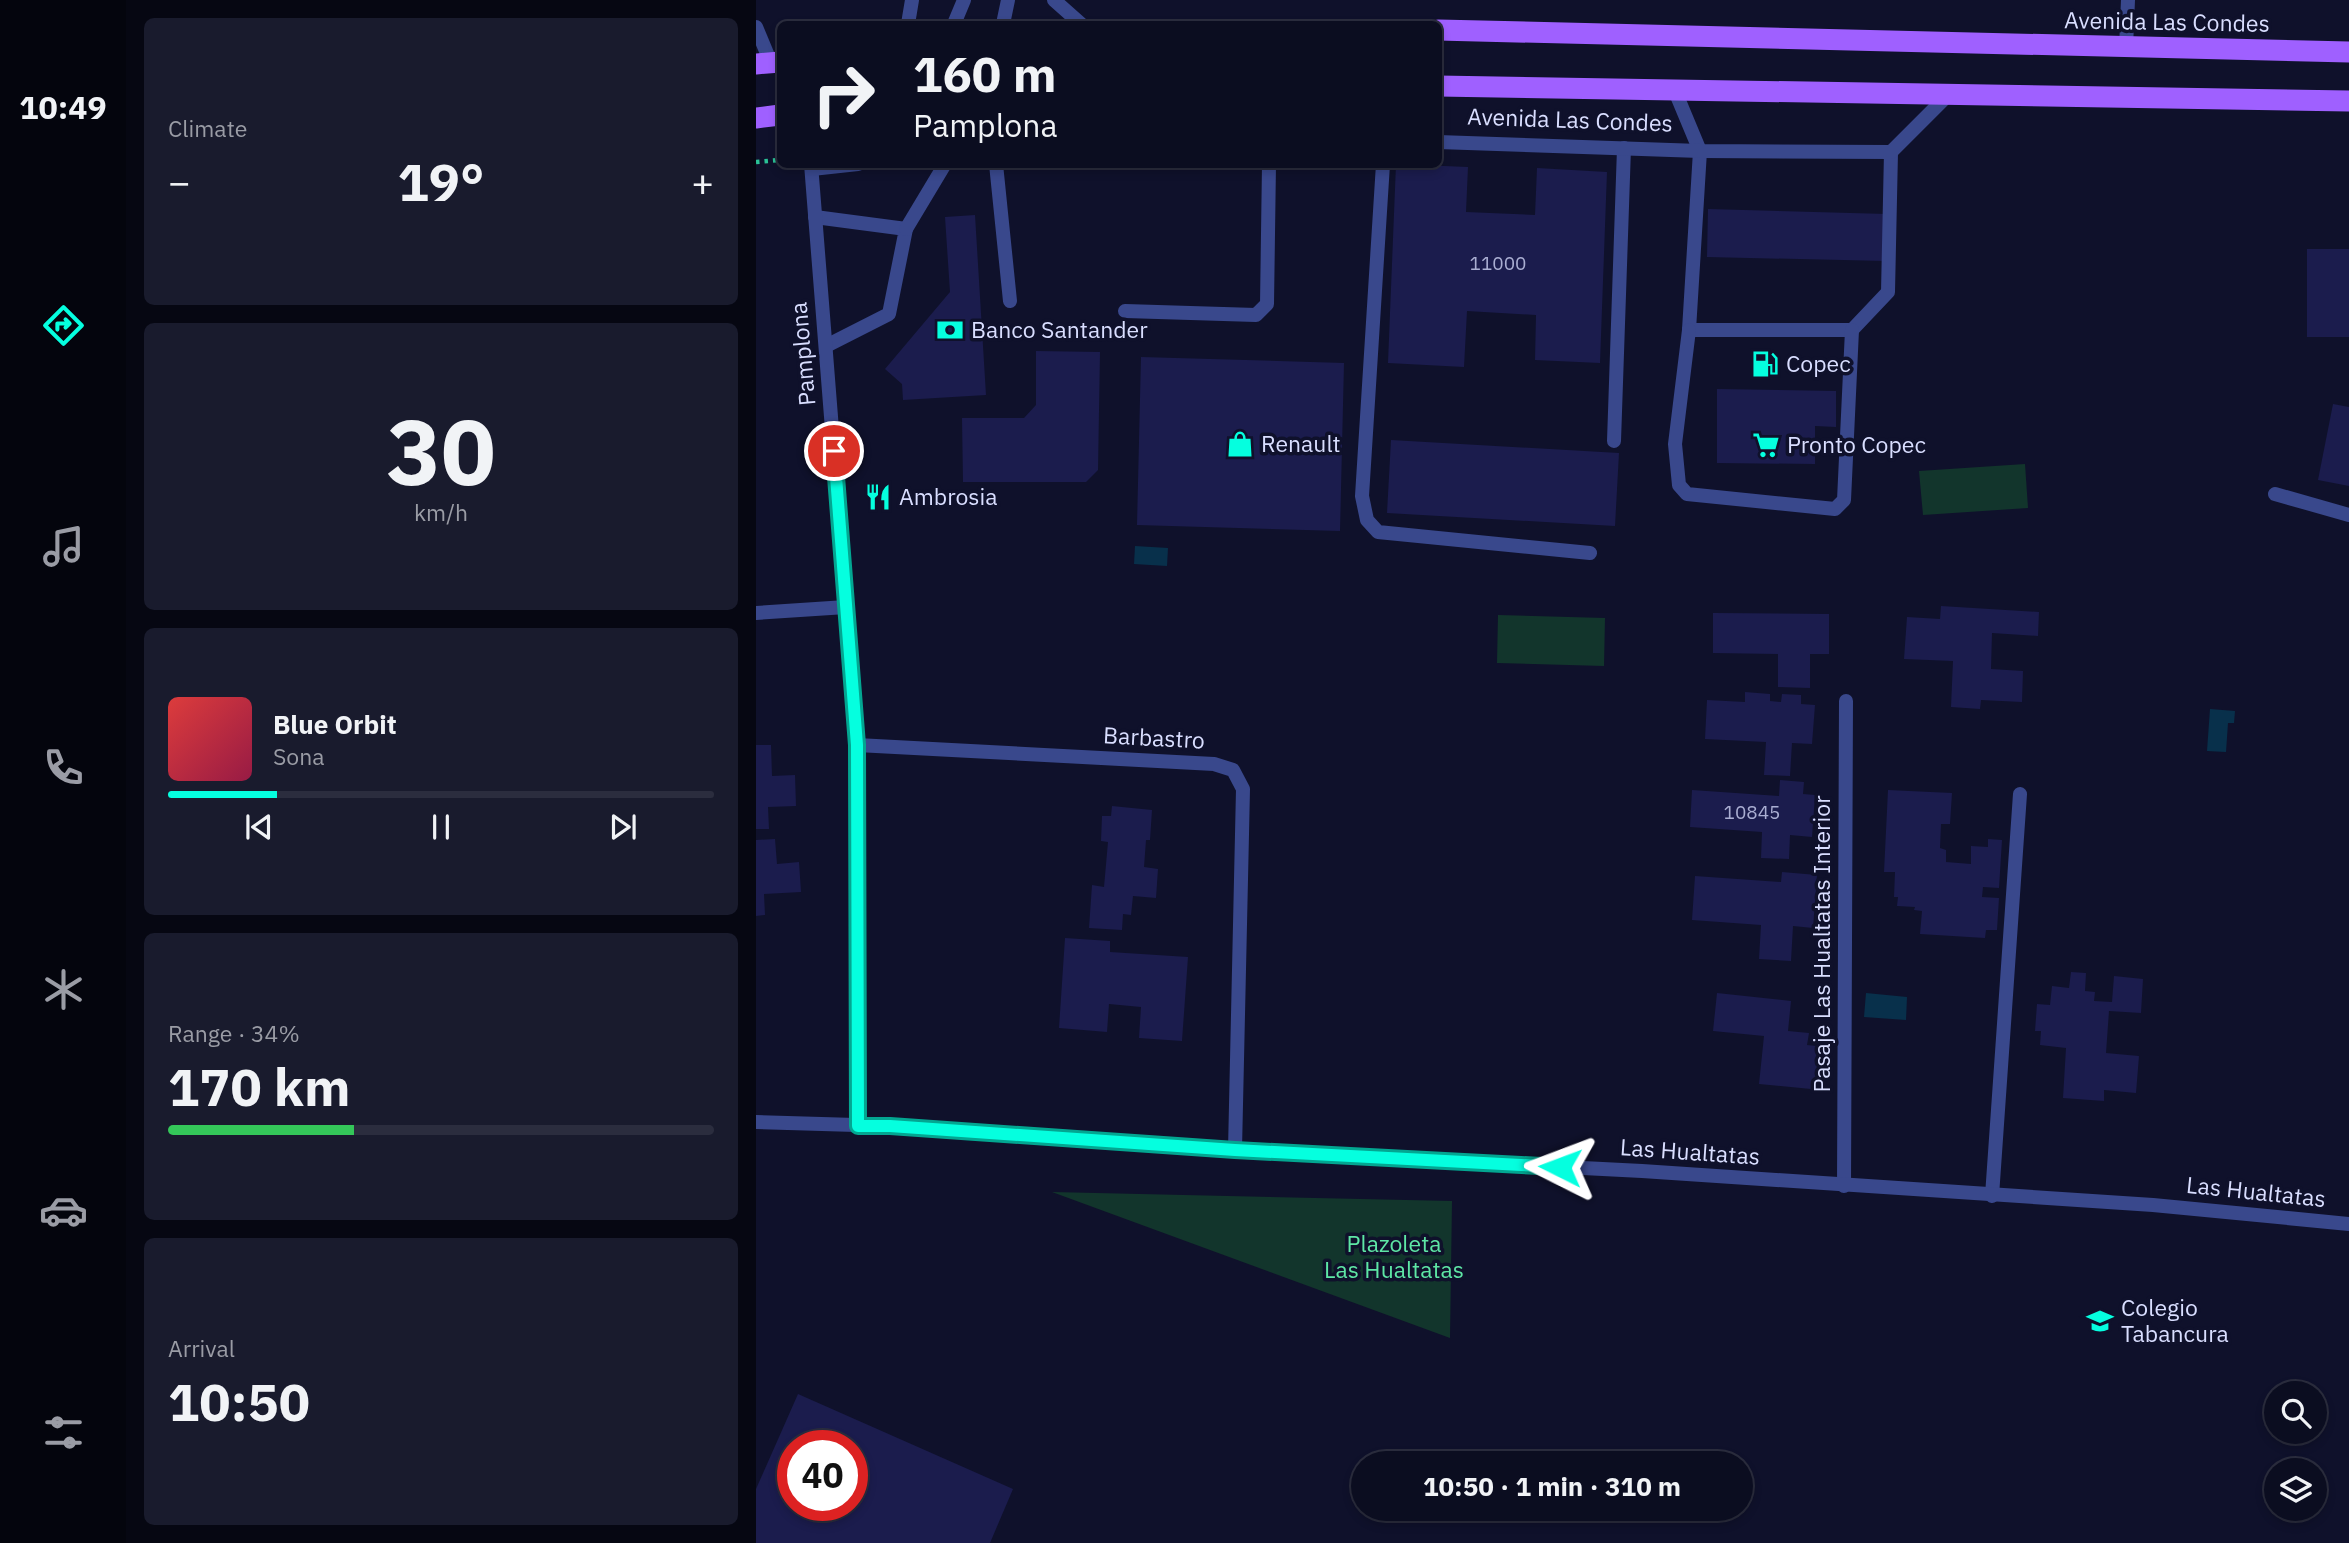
<!DOCTYPE html>
<meta charset="utf-8">
<style>
:root{--surface:#0b0d20;--page:#191b2d;--text:#f1f3f6;--muted:#9a9ca5;--line:#2b2d3e;--accent:#05ffdf}
body{margin:0;font-family:"IBM Plex Sans",sans-serif;background:var(--page);color:var(--text);height:100vh;display:flex;flex-direction:column;font-size:26px;white-space:nowrap}
*{box-sizing:border-box;margin:0}
p{font-size:23px;color:var(--muted)}
.icon{flex:none;width:38px;height:38px;fill:none;stroke:currentColor;stroke-width:2;stroke-linecap:round;stroke-linejoin:round}
.map{position:relative;flex:1;overflow:hidden}
.panel{display:flex;flex-direction:column;gap:18px;padding:18px;background:#060712;width:630px}
.panel>*{flex:none}
.hud{position:absolute;left:21px;top:21px;width:665px;height:147px;border-radius:10px;box-shadow:0 4px 10px #0003,0 0 0 2px var(--line);background:#0b0d20;color:var(--text);overflow:hidden}
.controls{position:absolute;left:1508px;top:1381px;display:grid;gap:14px}
.controls a{display:grid;place-items:center;width:63px;height:63px;border-radius:50%;background:var(--surface);box-shadow:0 4px 10px #0003,0 0 0 2px var(--line);font-size:35px}
.speed{position:absolute;left:21px;top:1430px;display:flex;gap:14px;font-size:35px;font-weight:700;text-align:center}
.speed>*{display:grid;place-content:center;width:91px;height:91px;border-radius:50%;background:var(--surface);box-shadow:0 4px 10px #0003,0 0 0 2px var(--line);line-height:1}
.speed .limit{border:10px solid #d22;background:#fff;color:#111}
.pin{position:absolute;display:grid;place-items:center;width:60px;height:60px;color:#fff;margin:-30px;border:4px solid #fff;border-radius:50%;box-shadow:0 2px 7px #0007}
.me{position:absolute;width:77px;margin:-38px;rotate:273deg;stroke-linejoin:round;filter:drop-shadow(0 0 5px #0008)}
.turn{display:flex;align-items:center;gap:24px;height:147px;padding:0 21px;font-size:32px}
.turn .icon{width:91px;height:91px;stroke-width:2.5}
.turn b{display:block;font-size:49px;line-height:60px}
.big{font-size:52px;font-weight:800;line-height:1.1}
.panel .card{flex:1;display:flex;flex-direction:column;justify-content:center;gap:10px;min-width:0;padding:0 24px;border-radius:10px;background:var(--page)}
.panel .dial{align-items:center;gap:0}
.dial b{font-size:91px;line-height:1}
.song{display:flex;align-items:center;gap:21px}
.cover{width:84px;height:84px;border-radius:10px;background:linear-gradient(135deg,hsl(0 70% 55%),hsl(340 70% 35%))}
.played{height:7px;border-radius:4px;background:linear-gradient(90deg,var(--accent) 20%,var(--line) 20%)}
.keys{display:flex;justify-content:space-around;direction:ltr}
.heat{display:flex;justify-content:space-between;align-items:center;font-size:38px;direction:ltr}
.charge{height:10px;border-radius:5px;background:linear-gradient(90deg,#34c759 34%,var(--line) 0)}
.trip{position:absolute;left:595px;top:1451px;width:402px;height:70px;border-radius:35px;background:var(--surface);box-shadow:0 4px 10px #0003,0 0 0 2px var(--line);font-weight:800;line-height:70px;text-align:center}
main{display:flex;flex:1;min-height:0}
.tab-bar{display:flex;flex-direction:column;width:126px;justify-content:space-around;align-items:center;background:#04050d;color:var(--muted)}
.tab-bar .icon{width:49px;height:49px}
.tab-bar .selected{color:var(--accent)}
.tab-bar b{font-size:32px;color:var(--text)}
.map>svg:first-child{display:block}
.green{fill:#12352c}
.water{fill:#08304b}
.building{fill:#1b1c4d;fill-rule:evenodd}
.lines{fill:none;stroke-linecap:round;stroke-linejoin:round}
.path{stroke:#2ac296;stroke-width:4.5;stroke-dasharray:3.5 5;stroke-linecap:butt}
.service{stroke:#39488c;stroke-width:14}
.minor{stroke:#39488c;stroke-width:14}
.tertiary{stroke:#39488c;stroke-width:14}
.primary{stroke:#9f60ff;stroke-width:21}
.route-casing{stroke:#03a691;stroke-width:18}
.route{stroke:#05ffdf;stroke-width:12}
.labels{text-anchor:middle;stroke-width:7;stroke-linejoin:round;paint-order:stroke}
.number-label{font-size:19px;fill:#aaaed2}
.street-label{font-size:23px;fill:#d9deff;stroke:#0f112b}
.poi-label{font-size:23px;fill:#d9deff;stroke:#0f112b;text-anchor:start}
.park-label{font-size:23px;fill:#5ee6a5;stroke:#0f112b}
</style>
<main>
<nav class="tab-bar">
<b>10:49</b>
<svg class="icon selected" aria-label="directions" viewBox="0 0 24 24"><path d="M12 3l9 9-9 9-9-9zM9 14v-3h6M13 9l2 2-2 2"/></svg>
<svg class="icon" aria-label="music" viewBox="0 0 24 24"><path d="M9 18V5l10-2v13"/><circle cx="6" cy="18" r="3"/><circle cx="16" cy="16" r="3"/></svg>
<svg class="icon" aria-label="phone" viewBox="0 0 24 24"><path d="M5 4h4l2 5-3 2q2 4 5 5l2-3 5 2v4C11 20 4 13 5 4z"/></svg>
<svg class="icon" aria-label="climate" viewBox="0 0 24 24"><path d="M12 3v18M4 7l16 10M4 17L20 7"/></svg>
<svg class="icon" aria-label="car" viewBox="0 0 24 24"><path d="M5 17H2v-5l4-1 3-4h7l3 4 3 1v5h-3M9 17h6M6 11h13"/><circle cx="7" cy="17" r="2"/><circle cx="17" cy="17" r="2"/></svg>
<svg class="icon" aria-label="filters" viewBox="0 0 24 24"><path d="M4 7h16M4 17h16"/><circle cx="9" cy="7" r="2"/><circle cx="15" cy="17" r="2"/></svg>
</nav>
<section class="panel">
<div class="card"><p>Climate</p>
<div class="heat"><a>−</a><b class="big">19°</b><a>+</a></div>
</div>
<div class="card dial"><b>30</b><p>km/h</p></div>
<div class="card">
<div class="song"><i class="cover"></i><div><b>Blue Orbit</b><p>Sona</p></div></div>
<div class="played"></div>
<div class="keys"><svg class="icon" aria-label="previous" viewBox="0 0 24 24"><path d="M18 5L8 12l10 7zM5 5v14"/></svg><svg class="icon" aria-label="pause" viewBox="0 0 24 24"><path d="M8 5v14M16 5v14"/></svg><svg class="icon" aria-label="next" viewBox="0 0 24 24"><path d="M6 5l10 7-10 7zM19 5v14"/></svg></div>
</div>
<div class="card"><p>Range · 34%</p><b class="big">170 km</b><div class="charge"></div></div>
<div class="card"><p>Arrival</p><b class="big">10:50</b></div>
</section>
<div class="map">
<svg width="1593" height="1543" viewBox="0 0 1593 1543">
<rect width="100%" height="100%" fill="#0f112b"/>
<!-- green -->
<g class="green">
<polygon points="1269,464 1272,508 1167,515 1163,471"/>
<polygon points="742,615 849,618 848,666 741,663"/>
<polygon points="296,1192 696,1201 694,1338"/>
</g>
<!-- water -->
<g class="water">
<polygon points="379,546 412,548 411,566 378,564"/>
<polygon points="1454,709 1479,711 1478,723 1472,723 1470,752 1451,751"/>
<polygon points="1110,993 1151,997 1150,1020 1108,1017"/>
</g>
<!-- building -->
<g class="building">
<polygon points="640,164 712,167 710,212 779,215 781,168 851,172 844,363 779,360 780,315 711,311 708,367 632,363"/>
<polygon points="952,209 1131,214 1130,261 951,257"/>
<polygon points="219,215 230,395 147,400 146,384 129,369 194,292 189,217"/>
<rect x="1551" y="249" width="42" height="88"/>
<polygon points="280,351 344,352 342,470 330,482 207,482 206,418 268,418 280,405"/>
<polygon points="385,357 588,363 584,531 381,525"/>
<polygon points="961,389 1080,391 1080,427 1059,426 1059,464 961,463"/>
<polygon points="1577,404 1593,407 1593,486 1562,480"/>
<polygon points="635,440 863,453 859,526 631,513"/>
<polygon points="1185,606 1283,612 1282,636 1236,633 1235,669 1267,671 1266,702 1225,700 1224,709 1195,707 1197,661 1148,659 1151,617 1184,619"/>
<polygon points="957,613 1073,614 1073,654 1054,654 1054,688 1022,687 1022,654 957,653"/>
<polygon points="989,692 1014,694 1014,701 1025,702 1026,694 1045,695 1045,704 1059,705 1056,744 1036,743 1034,776 1008,775 1010,742 949,739 951,700 989,702"/>
<polygon points="0,745 15,745 16,776 39,775 40,806 12,807 13,829 0,829"/>
<polygon points="1024,780 1048,782 1047,794 1059,795 1056,837 1034,835 1033,859 1005,858 1006,832 934,827 936,790 1023,796"/>
<polygon points="1132,790 1196,793 1194,824 1185,824 1184,848 1190,850 1190,862 1215,864 1215,846 1232,847 1232,839 1246,840 1243,888 1227,887 1226,897 1243,898 1241,930 1230,930 1229,938 1164,934 1166,911 1158,910 1159,907 1141,906 1142,897 1138,897 1139,872 1128,872"/>
<polygon points="356,806 396,810 394,840 390,840 388,867 402,869 400,898 377,896 375,915 367,914 366,930 333,928 336,885 348,887 352,842 345,841 346,816 355,816"/>
<polygon points="19,839 21,864 43,862 45,892 8,894 9,915 0,916 0,840"/>
<polygon points="1026,872 1061,875 1057,928 1037,926 1035,961 1003,959 1005,925 936,920 939,876 1025,882"/>
<polygon points="309,938 354,941 354,952 432,957 426,1041 383,1038 385,1007 353,1004 351,1032 303,1028"/>
<polygon points="1315,972 1330,973 1329,991 1339,992 1338,1001 1356,1002 1358,976 1387,979 1385,1013 1353,1011 1350,1053 1383,1056 1380,1093 1348,1090 1348,1101 1307,1098 1310,1048 1284,1045 1285,1031 1279,1031 1281,1004 1294,1005 1296,986 1313,988"/>
<polygon points="961,993 1035,1001 1032,1031 1053,1033 1051,1045 1069,1047 1065,1090 1003,1084 1008,1036 957,1031"/>
<path d="M42,1394L257,1489L234,1543H0V1489ZM37,1446H96V1505H37Z"/>
</g>
<g class="lines">
<!-- path -->
<polyline class="path" points="0,162 24,160"/>
<!-- service -->
<g class="service">
<polyline points="298,0 325,24"/>
<polyline points="198,24 208,0"/>
<polyline points="247,24 252,0"/>
<polyline points="0,27 15,63"/>
<polyline points="1370,48 1372,0"/>
<polyline points="919,91 944,151 933,330 1096,330 1132,292 1135,152"/>
<polyline points="240,164 254,301"/>
<polyline points="627,164 606,496 611,520 622,532 834,553"/>
<polyline points="59,217 150,229 133,314 70,346"/>
<polyline points="150,229 189,164"/>
<polyline points="369,311 500,315 511,304 513,164"/>
<polyline points="933,330 919,444 923,485 931,494 1079,509 1088,500 1096,330"/>
<polyline points="858,441 868,148"/>
<polyline points="1519,494 1593,515"/>
</g>
<!-- minor -->
<g class="minor">
<polyline points="152,24 156,0"/>
<polyline points="682,142 944,151 1135,152 1191,96"/>
<polyline points="55,164 101,745 102,1126"/>
<polyline points="56,169 102,164"/>
<polyline points="0,613 90,607"/>
<polyline points="101,745 458,764 477,770 487,789 479,1150"/>
<polyline points="1088,1186 1090,701"/>
<polyline points="1236,1196 1264,794"/>
</g>
<!-- tertiary -->
<polyline class="tertiary" points="0,1122 134,1126 479,1150 886,1171 1397,1205 1593,1224"/>
<!-- primary -->
<g class="primary">
<polyline points="682,30 1593,52"/>
<polyline points="0,64 24,62"/>
<polyline points="682,86 1593,101"/>
<polyline points="0,118 24,115"/>
</g>
</g>
<g class="lines">
<!-- route casing -->
<g class="route-casing">
<polyline id="route" points="78,451 101,745 102,1126 134,1126 479,1150 804,1167"/>
</g>
<!-- route -->
<use href="#route" class="route"/>
</g>
<!-- icons -->
<defs>
<g id="bank-bare" transform="scale(2.1)"><path d="M-6-4H6V4H-6ZM0-2.3a2.3 2.3 0 1 0 0 4.6a2.3 2.3 0 1 0 0-4.6Z" fill="#05ffdf" stroke="#0f112b" stroke-width="2.5" paint-order="stroke"/></g>
<g id="fuel-bare" transform="scale(2.1)"><path d="M-5.5-6h7V0h2V4h1.3V-2.5L3-4.5l.8-.8L6-3V5H2.5V1h-1V6h-7ZM-4.2-4.7v3.2H.2V-4.7Z" fill="#05ffdf" stroke="#0f112b" stroke-width="2.5" paint-order="stroke"/></g>
<g id="shop-bare" transform="scale(2.1)"><path d="M-5-2.5h2.3a2.7 3.5 0 0 1 5.4 0H5L5.5 6h-11ZM-1.5-2.5h3a1.5 2.3 0 0 0-3 0Z" fill="#05ffdf" stroke="#0f112b" stroke-width="2.5" paint-order="stroke"/></g>
<g id="supermarket-bare" transform="scale(2.1)"><path d="M-6-5.5h2.5l.6 2H6L4.5 2H-2.5L-4.4-4H-6ZM-1.5 3.2a1.3 1.3 0 1 0 .1 0ZM3 3.2a1.3 1.3 0 1 0 .1 0Z" fill="#05ffdf" stroke="#0f112b" stroke-width="2.5" paint-order="stroke"/></g>
<g id="restaurant-bare" transform="scale(2.1)"><path d="M-5-6h1v4h1v-4h1v4h1v-4h1v5L-1.5 .5V6h-2V.5L-5-1ZM5-6V6H3V1.5H1.5Q1.5-4 5-6Z" fill="#05ffdf" stroke="#0f112b" stroke-width="2.5" paint-order="stroke"/></g>
<g id="school-bare" transform="scale(2.1)"><path d="M0-5L7-2L0 1L-7-2ZM-4 1L0 2.5L4 1V4Q0 6-4 4Z" fill="#05ffdf" stroke="#0f112b" stroke-width="2.5" paint-order="stroke"/></g>
</defs>
<g fill-rule="evenodd">
<use href="#bank-bare" x="194" y="330"/>
<use href="#fuel-bare" x="1009" y="364"/>
<use href="#shop-bare" x="484" y="444"/>
<use href="#supermarket-bare" x="1010" y="445"/>
<use href="#restaurant-bare" x="122" y="497"/>
<use href="#school-bare" x="1344" y="1321"/>
</g>
<g class="labels">
<!-- number labels -->
<g class="number-label">
<text x="742" y="270">11000</text>
<text x="996" y="819">10845</text>
</g>
<!-- street labels -->
<g class="street-label">
<text transform="translate(1411 22) rotate(1)" y="8">Avenida Las Condes</text>
<text transform="translate(814 120) rotate(2)" y="8">Avenida Las Condes</text>
<text transform="translate(47 354) rotate(-95)" y="8">Pamplona</text>
<text transform="translate(398 738) rotate(3)" y="8">Barbastro</text>
<text transform="translate(1066 944) rotate(-90)" y="8">Pasaje Las Hualtatas Interior</text>
<text transform="translate(934 1152) rotate(4)" y="8">Las Hualtatas</text>
<text transform="translate(1500 1192) rotate(6)" y="8">Las Hualtatas</text>
</g>
<!-- poi labels -->
<g class="poi-label">
<text x="215" y="338">Banco Santander</text>
<text x="1030" y="372">Copec</text>
<text x="505" y="452">Renault</text>
<text x="1031" y="453">Pronto Copec</text>
<text x="143" y="505">Ambrosia</text>
<text x="1365" y="1316">Colegio<tspan x="1365" dy="26">Tabancura</tspan></text>
</g>
<!-- park labels -->
<g class="park-label">
<text x="638" y="1252">Plazoleta<tspan x="638" dy="26">Las Hualtatas</tspan></text>
</g>
</g>
</svg>
<div class="controls">
<a><svg class="icon" aria-label="search" viewBox="0 0 24 24"><circle cx="10" cy="10" r="6"/><path d="M15 15l6 6"/></svg></a>
<a><svg class="icon" aria-label="layers" viewBox="0 0 24 24"><path d="M12 4l9 5-9 5-9-5zM3 14l9 5 9-5"/></svg></a>
</div>
<div class="speed"><div class="limit">40</div></div>
<div class="pin" style="left:78px;top:451px;background:#d93025"><svg class="icon" aria-label="arrive" viewBox="0 0 24 24"><path d="M6 21V4h12l-3 4 3 4H6"/></svg></div>
<svg class="me" style="left:804px;top:1167px" viewBox="-20 -20 40 40"><path d="M0-17L14 15 0 8-14 15z" fill="#05ffdf" stroke="#fff" stroke-width="4"/></svg>
<div class="trip">10:50 · 1 min · 310 m</div>
<div class="hud">
<div class="turn"><svg class="icon" aria-label="right" viewBox="0 0 24 24"><path d="M7 20v-9h11M14 6l5 5-5 5"/></svg><div><b>160 m</b>Pamplona</div></div>
</div>
</div>
</main>
